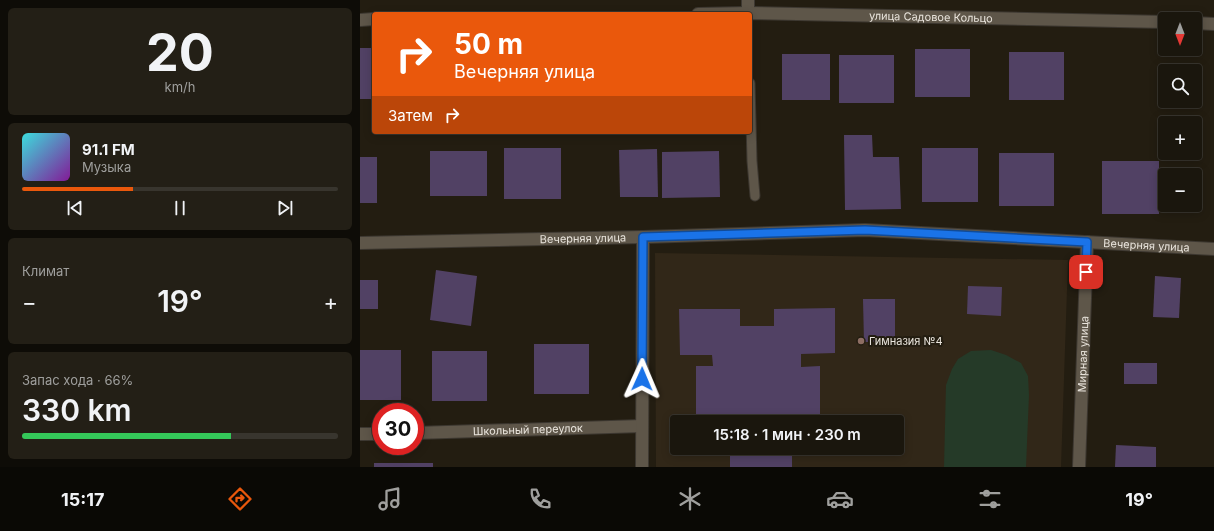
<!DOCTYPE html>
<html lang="ru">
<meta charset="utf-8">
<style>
:root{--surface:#1a160d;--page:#231f16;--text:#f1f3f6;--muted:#9f9f9d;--line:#38352e;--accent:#ea580c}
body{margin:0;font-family:Inter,sans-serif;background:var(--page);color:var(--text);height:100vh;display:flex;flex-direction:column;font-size:15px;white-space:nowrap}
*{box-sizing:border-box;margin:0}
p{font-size:13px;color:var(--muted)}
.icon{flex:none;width:22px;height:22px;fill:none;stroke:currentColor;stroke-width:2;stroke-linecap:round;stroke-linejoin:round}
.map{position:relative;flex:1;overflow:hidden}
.panel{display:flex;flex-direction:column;gap:8px;padding:8px;background:#0e0c07;width:360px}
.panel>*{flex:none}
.hud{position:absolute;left:12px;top:12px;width:380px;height:122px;border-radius:4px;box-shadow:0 2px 10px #0003,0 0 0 1px var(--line);background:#ea580c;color:#fff;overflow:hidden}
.needle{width:26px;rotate:180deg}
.controls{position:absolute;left:798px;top:12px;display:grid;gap:8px}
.controls a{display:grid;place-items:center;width:44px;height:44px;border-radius:4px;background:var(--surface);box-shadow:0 2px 10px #0003,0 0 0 1px var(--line);font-size:20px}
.speed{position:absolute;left:12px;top:403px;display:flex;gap:8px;font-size:20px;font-weight:700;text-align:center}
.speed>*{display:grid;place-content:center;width:52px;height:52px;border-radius:50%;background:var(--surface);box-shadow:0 2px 10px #0003,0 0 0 1px var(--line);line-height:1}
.speed .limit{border:6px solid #d22;background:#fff;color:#111}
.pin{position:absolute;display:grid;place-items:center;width:34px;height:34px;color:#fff;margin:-17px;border-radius:8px;box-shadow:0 2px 6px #0006}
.me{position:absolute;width:44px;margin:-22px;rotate:1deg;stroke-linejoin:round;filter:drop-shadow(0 0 3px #0008)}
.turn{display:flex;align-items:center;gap:14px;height:84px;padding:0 16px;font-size:18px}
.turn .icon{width:52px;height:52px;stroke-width:2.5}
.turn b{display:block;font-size:28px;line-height:34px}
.then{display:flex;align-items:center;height:38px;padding:0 16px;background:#0003;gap:8px;font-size:15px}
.big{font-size:30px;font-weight:600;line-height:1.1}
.panel .tile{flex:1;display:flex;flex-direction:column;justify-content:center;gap:6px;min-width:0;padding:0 14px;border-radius:6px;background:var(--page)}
.panel .dial{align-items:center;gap:0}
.dial b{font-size:52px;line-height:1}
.song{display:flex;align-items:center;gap:12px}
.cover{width:48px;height:48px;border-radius:6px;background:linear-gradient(135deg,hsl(180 70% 55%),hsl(290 70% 35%))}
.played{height:4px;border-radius:2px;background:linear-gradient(90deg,var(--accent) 35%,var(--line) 35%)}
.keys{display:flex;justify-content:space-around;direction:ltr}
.heat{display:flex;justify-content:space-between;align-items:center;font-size:22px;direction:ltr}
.charge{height:6px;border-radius:3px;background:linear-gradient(90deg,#34c759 66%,var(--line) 0)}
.trip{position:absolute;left:310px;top:415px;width:234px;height:40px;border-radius:4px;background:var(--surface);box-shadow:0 2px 10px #0003,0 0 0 1px var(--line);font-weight:600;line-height:40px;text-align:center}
.dock{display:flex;height:64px;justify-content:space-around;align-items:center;background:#0a0905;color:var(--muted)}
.dock .icon{width:28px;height:28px}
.dock .current{color:var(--accent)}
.dock b{font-size:18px;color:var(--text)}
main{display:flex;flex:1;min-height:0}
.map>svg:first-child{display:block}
.education{fill:#312718;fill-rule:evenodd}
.green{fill:#253a28}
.building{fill:#514164}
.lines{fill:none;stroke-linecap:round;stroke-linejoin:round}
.lane-casing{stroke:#3d3831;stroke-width:11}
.street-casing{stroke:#3d3831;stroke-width:14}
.secondary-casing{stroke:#3d3831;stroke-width:14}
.lane{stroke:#5e5649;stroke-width:9}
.street{stroke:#5e5649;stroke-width:12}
.secondary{stroke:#5e5649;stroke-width:12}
.route-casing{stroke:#114b97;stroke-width:10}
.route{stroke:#1a73e8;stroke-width:7}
.education-dot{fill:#8d6e63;stroke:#231d11;stroke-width:1.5}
.labels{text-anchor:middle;stroke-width:4;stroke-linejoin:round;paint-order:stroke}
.street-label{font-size:11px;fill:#e9e4dc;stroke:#231d11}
.poi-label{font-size:11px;fill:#e9e4dc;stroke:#231d11;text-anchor:start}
</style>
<main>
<section class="panel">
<div class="tile dial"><b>20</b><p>km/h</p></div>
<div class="tile">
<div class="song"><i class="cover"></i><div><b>91.1 FM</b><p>Музыка</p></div></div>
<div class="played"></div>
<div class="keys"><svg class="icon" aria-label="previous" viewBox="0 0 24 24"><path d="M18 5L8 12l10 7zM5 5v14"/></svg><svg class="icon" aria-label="pause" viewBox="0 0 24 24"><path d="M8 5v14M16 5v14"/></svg><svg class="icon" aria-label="next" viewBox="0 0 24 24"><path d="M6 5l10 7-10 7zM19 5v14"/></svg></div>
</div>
<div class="tile"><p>Климат</p>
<div class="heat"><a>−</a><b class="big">19°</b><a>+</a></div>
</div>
<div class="tile"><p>Запас хода · 66%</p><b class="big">330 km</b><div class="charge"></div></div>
</section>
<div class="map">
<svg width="854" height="467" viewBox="0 0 854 467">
<rect width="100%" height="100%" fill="#231d11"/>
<!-- education -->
<path class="education" d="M295,253L708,260L701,467H296ZM317,422H537V448H317Z"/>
<!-- green -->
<polygon class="green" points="631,350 646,355 661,363 668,376 669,395 666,467 584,467 586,385 592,369 598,359 611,351"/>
<!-- building -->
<g class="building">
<rect x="0" y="48" width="14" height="51"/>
<rect x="555" y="49" width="55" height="48"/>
<rect x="649" y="52" width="55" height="48"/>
<rect x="422" y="54" width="48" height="46"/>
<rect x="479" y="55" width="55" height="48"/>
<polygon points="484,135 512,135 513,157 539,157 541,209 485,210"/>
<rect x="144" y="148" width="57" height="51"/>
<rect x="562" y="148" width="56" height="54"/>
<polygon points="297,149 298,197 260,197 259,150"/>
<rect x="70" y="151" width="57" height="45"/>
<polygon points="359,151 360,197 302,198 302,152"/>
<rect x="639" y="153" width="55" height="53"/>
<rect x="0" y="157" width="17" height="46"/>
<rect x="742" y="161" width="57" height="53"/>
<polygon points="76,270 117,276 111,326 70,320"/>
<polygon points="795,276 821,278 819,318 793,317"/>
<rect x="0" y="280" width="18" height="29"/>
<polygon points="608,286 642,287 641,316 607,314"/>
<polygon points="503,299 535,299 535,342 504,342"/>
<polygon points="475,308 475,353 441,354 441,367 460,366 460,422 421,422 421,418 377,418 377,422 336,422 336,366 353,366 352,355 320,355 319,309 380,309 380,326 414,326 414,309"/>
<rect x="174" y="344" width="55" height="50"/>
<rect x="0" y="350" width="41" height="50"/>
<rect x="72" y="351" width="55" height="50"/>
<rect x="764" y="363" width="33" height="21"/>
<polygon points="756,445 796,447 796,467 755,467"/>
<rect x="370" y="448" width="62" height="19"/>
<rect x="14" y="463" width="59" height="4"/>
</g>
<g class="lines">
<!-- lane casing -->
<g class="lane-casing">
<polyline id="lane" points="390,83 392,161 395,196"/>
</g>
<!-- street casing -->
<g class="street-casing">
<g id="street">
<polyline points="388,0 388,13"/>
<path id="s1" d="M0,243L283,237L505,230L854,249"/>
<path id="s2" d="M55,433L282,426"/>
<polyline points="0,434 21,434"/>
<polyline points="282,467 283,237"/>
<path id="s3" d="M719,467L727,242"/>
</g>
</g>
<!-- secondary casing -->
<g class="secondary-casing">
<g id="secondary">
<path id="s4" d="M338,14L388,13L805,22"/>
<polyline points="0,20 14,19"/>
<polyline points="835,23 854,24"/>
</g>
</g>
<!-- lane -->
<use href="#lane" class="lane"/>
<!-- street -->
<use href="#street" class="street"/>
<!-- secondary -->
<use href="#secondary" class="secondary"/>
</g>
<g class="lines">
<!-- route casing -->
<g class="route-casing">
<polyline id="route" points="282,379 283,237 505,230 727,242 726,272"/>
</g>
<!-- route -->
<use href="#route" class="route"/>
</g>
<!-- markers -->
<circle class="education-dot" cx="501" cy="341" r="4"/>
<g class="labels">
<!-- street labels -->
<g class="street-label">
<text dy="4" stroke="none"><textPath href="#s4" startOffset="233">улица Садовое Кольцо</textPath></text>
<text dy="4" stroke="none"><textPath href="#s1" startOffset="223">Вечерняя улица</textPath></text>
<text dy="4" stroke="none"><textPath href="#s1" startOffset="787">Вечерняя улица</textPath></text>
<text dy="4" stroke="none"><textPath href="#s3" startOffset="113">Мирная улица</textPath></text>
<text dy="4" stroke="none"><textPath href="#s2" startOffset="113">Школьный переулок</textPath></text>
</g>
<!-- poi labels -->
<g class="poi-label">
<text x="509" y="345">Гимназия №4</text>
</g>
</g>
</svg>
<div class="controls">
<a><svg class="needle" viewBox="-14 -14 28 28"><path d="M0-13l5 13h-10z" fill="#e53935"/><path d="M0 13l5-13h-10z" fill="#9f9f9d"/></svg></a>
<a><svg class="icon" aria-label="search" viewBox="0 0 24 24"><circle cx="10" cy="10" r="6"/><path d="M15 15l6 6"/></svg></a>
<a>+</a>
<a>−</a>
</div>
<div class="speed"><div class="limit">30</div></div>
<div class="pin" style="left:726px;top:272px;background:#d93025"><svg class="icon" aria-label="arrive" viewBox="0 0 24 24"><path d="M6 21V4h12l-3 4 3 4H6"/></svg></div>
<svg class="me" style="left:282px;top:379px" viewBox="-20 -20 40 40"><path d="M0-17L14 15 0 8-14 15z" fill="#1a73e8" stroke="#fff" stroke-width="4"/></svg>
<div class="trip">15:18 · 1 мин · 230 m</div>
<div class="hud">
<div class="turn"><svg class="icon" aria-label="right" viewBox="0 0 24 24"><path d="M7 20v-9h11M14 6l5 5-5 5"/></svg><div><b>50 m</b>Вечерняя улица</div></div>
<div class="then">Затем<svg class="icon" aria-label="right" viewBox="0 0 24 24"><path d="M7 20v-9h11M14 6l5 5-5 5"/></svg></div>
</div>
</div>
</main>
<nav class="dock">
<b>15:17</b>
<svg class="icon current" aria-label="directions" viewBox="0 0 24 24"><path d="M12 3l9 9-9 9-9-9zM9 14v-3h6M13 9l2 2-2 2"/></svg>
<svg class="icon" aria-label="music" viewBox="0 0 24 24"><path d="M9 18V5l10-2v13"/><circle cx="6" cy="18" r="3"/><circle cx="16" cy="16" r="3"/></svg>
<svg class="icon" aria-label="phone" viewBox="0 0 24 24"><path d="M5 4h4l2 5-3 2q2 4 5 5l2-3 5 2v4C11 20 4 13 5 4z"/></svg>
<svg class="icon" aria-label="climate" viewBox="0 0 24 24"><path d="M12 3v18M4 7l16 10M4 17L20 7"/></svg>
<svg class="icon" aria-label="car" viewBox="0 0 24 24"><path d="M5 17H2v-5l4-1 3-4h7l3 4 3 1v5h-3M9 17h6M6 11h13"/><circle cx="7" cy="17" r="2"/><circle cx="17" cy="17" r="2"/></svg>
<svg class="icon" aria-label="filters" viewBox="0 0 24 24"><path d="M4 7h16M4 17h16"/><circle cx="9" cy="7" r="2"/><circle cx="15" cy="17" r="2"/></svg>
<b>19°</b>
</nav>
